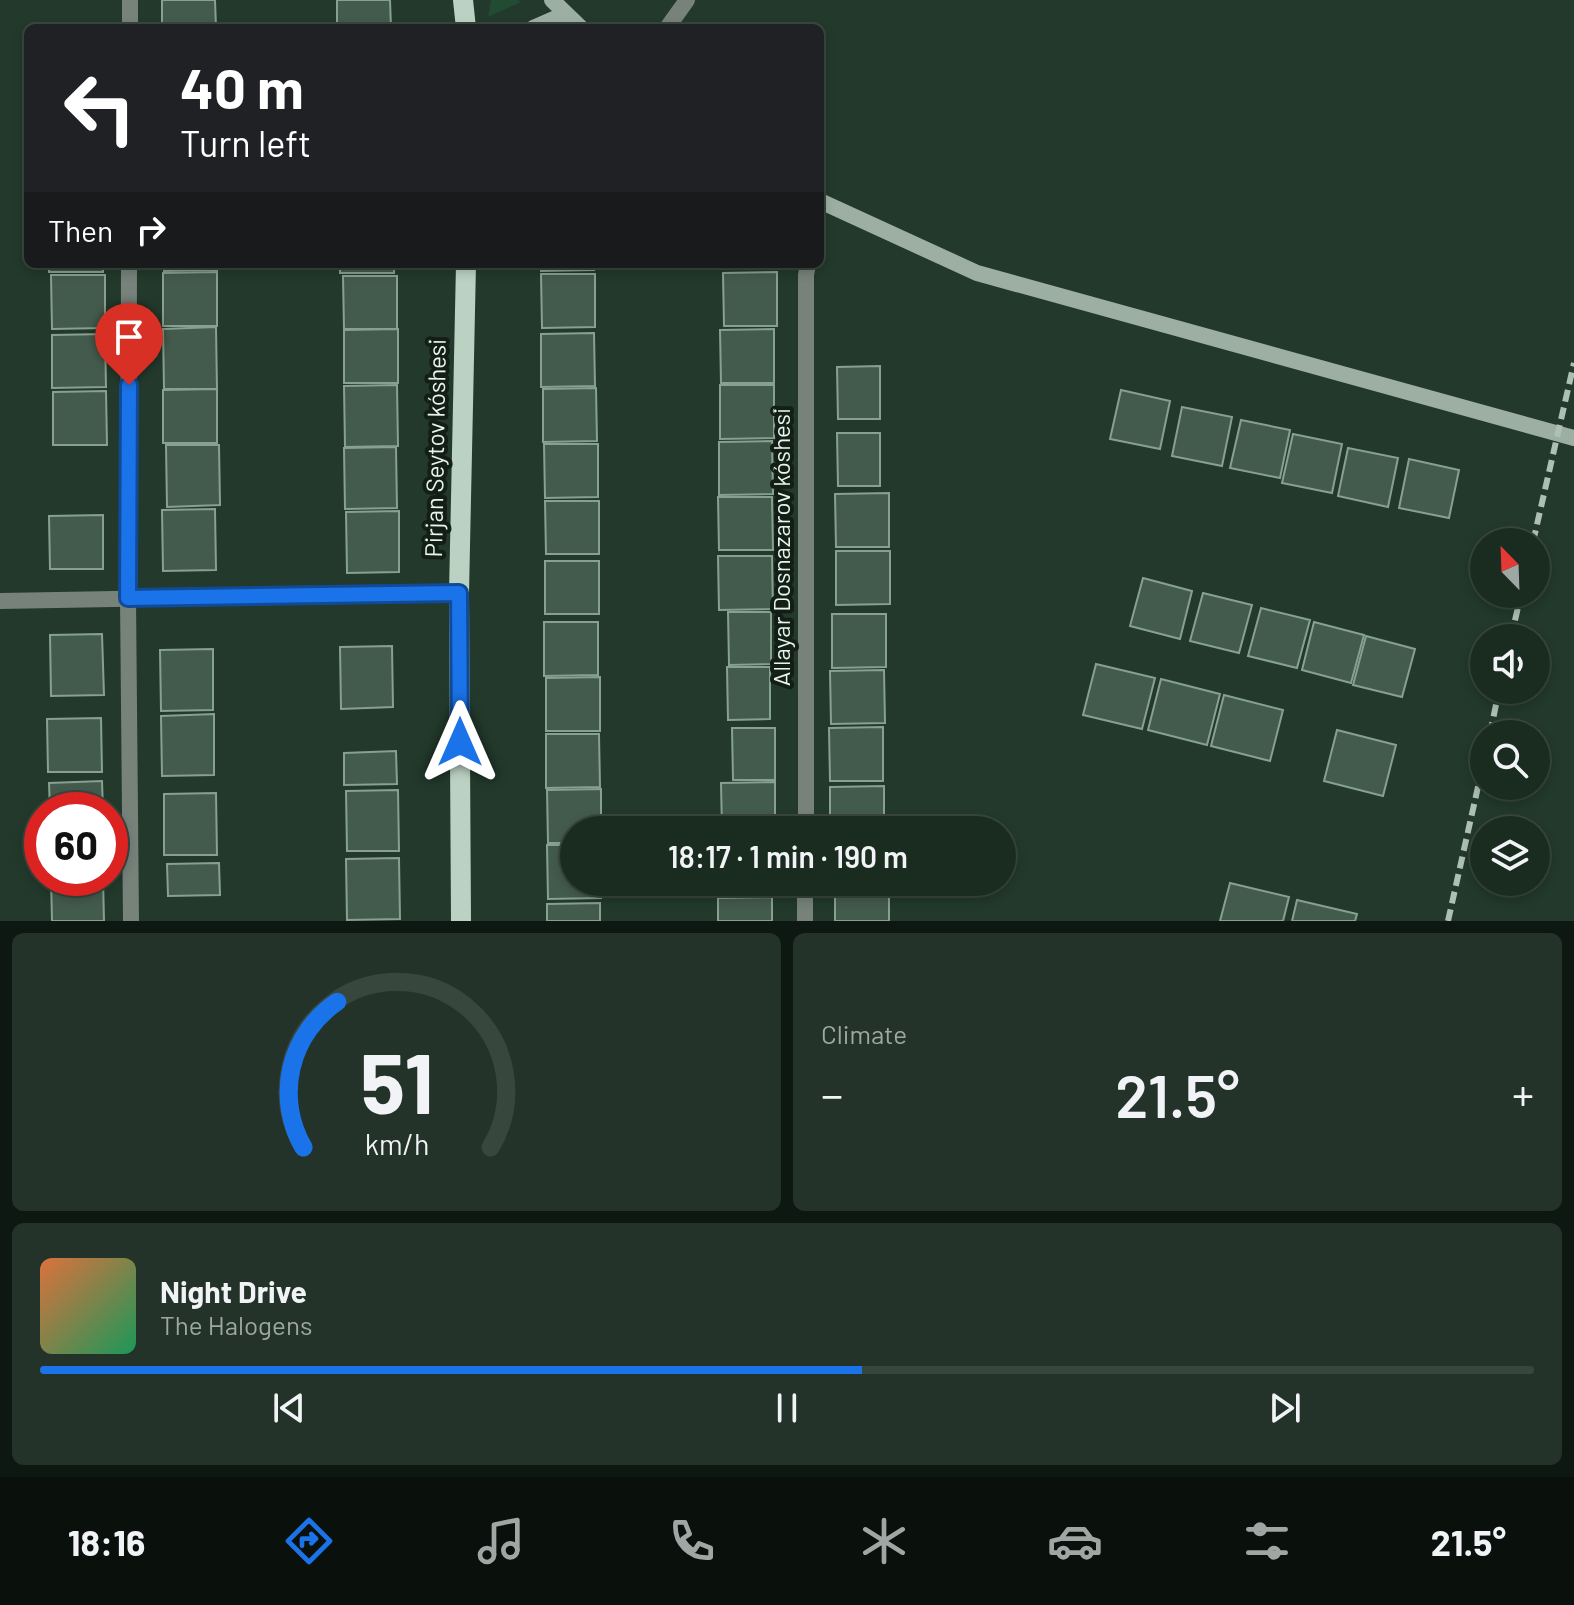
<!DOCTYPE html>
<meta charset="utf-8">
<style>
:root{--surface:#1a2b20;--page:#233329;--text:#f1f3f6;--muted:#9fa7a5;--line:#38473e;--accent:#1a73e8}
body{margin:0;font-family:Barlow,sans-serif;background:var(--page);color:var(--text);height:100vh;display:flex;flex-direction:column;font-size:30px;white-space:nowrap}
*{box-sizing:border-box;margin:0}
p{font-size:26px;color:var(--muted)}
.icon{flex:none;width:44px;height:44px;fill:none;stroke:currentColor;stroke-width:2;stroke-linecap:round;stroke-linejoin:round}
.map{position:relative;height:921px;overflow:hidden}
.drawer{display:flex;flex-direction:column;gap:12px;padding:12px;background:#0e1812;flex:1}
.drawer>*{flex:none}
.hud{position:absolute;left:24px;top:24px;width:800px;height:244px;border-radius:12px;box-shadow:0 4px 12px #0003,0 0 0 2px var(--line);background:#202124;color:#fff;overflow:hidden}
.needle{width:52px;rotate:337deg}
.fabs{position:absolute;left:1470px;top:528px;display:grid;gap:16px}
.fabs a{display:grid;place-items:center;width:80px;height:80px;border-radius:50%;background:var(--surface);box-shadow:0 4px 12px #0003,0 0 0 2px var(--line);font-size:40px}
.speed{position:absolute;left:24px;top:792px;display:flex;gap:16px;font-size:40px;font-weight:700;text-align:center}
.speed>*{display:grid;place-content:center;width:104px;height:104px;border-radius:50%;background:var(--surface);box-shadow:0 4px 12px #0003,0 0 0 2px var(--line);line-height:1}
.speed .limit{border:12px solid #d22;background:#fff;color:#111}
.pin{position:absolute;display:grid;place-items:center;width:68px;height:68px;color:#fff;margin:-82px -34px;border-radius:50% 50% 50% 0;rotate:-45deg;box-shadow:0 0 8px #0007}
.pin .icon{rotate:45deg}
.me{position:absolute;width:88px;margin:-44px;rotate:0deg;stroke-linejoin:round;filter:drop-shadow(0 0 6px #0008)}
.turn{display:flex;align-items:center;gap:28px;height:168px;padding:0 24px;font-size:36px}
.turn .icon{width:104px;height:104px;stroke-width:2.5}
.turn b{display:block;font-size:56px;line-height:68px}
.then{display:flex;align-items:center;height:76px;padding:0 24px;background:#0003;gap:16px;font-size:30px}
.big{font-size:60px;font-weight:600;line-height:1.1}
.drawer .card{flex:1;display:flex;flex-direction:column;justify-content:center;gap:12px;min-width:0;padding:0 28px;border-radius:12px;background:var(--page)}
.drawer .dial{align-items:center;gap:0}
.dial svg{height:208px;overflow:visible;fill:none;stroke:var(--line);stroke-width:7;stroke-linecap:round;text-anchor:middle}
.dial text{fill:var(--text);stroke:none}
.song{display:flex;align-items:center;gap:24px}
.cover{width:96px;height:96px;border-radius:12px;background:linear-gradient(135deg,hsl(20 70% 55%),hsl(150 70% 35%))}
.played{height:8px;border-radius:4px;background:linear-gradient(90deg,var(--accent) 55%,var(--line) 55%)}
.keys{display:flex;justify-content:space-around;direction:ltr}
.heat{display:flex;justify-content:space-between;align-items:center;font-size:44px;direction:ltr}
.drawer .tiles{flex:1;display:grid;gap:12px;grid-template-columns:1fr 1fr}
.card:last-child{grid-column:span 2}
.trip{position:absolute;left:560px;top:816px;width:456px;height:80px;border-radius:40px;background:var(--surface);box-shadow:0 4px 12px #0003,0 0 0 2px var(--line);font-weight:600;line-height:80px;text-align:center}
.menu{display:flex;height:128px;justify-content:space-around;align-items:center;background:#0a110d;color:var(--muted)}
.menu .icon{width:56px;height:56px}
.menu .on{color:var(--accent)}
.menu b{font-size:36px;color:var(--text)}
.map>svg:first-child{display:block}
.green{fill:#214b32}
.building{fill:#435b4c;stroke:#87a190;stroke-width:2}
.lines{fill:none;stroke-linecap:round;stroke-linejoin:round}
.street{stroke:#77827b;stroke-width:16}
.secondary{stroke:#9dafa3;stroke-width:16}
.primary{stroke:#bbd2c2;stroke-width:20}
.rail{stroke:#aebfb4;stroke-width:6;stroke-dasharray:12 6;stroke-linecap:butt}
.route-casing{stroke:#114b97;stroke-width:20}
.route{stroke:#1a73e8;stroke-width:14}
.labels{text-anchor:middle;stroke-width:8;stroke-linejoin:round;paint-order:stroke}
.street-label{font-size:24px;fill:#e7f5ec;stroke:#131e17}
</style>
<div class="map">
<svg width="1574" height="921" viewBox="0 0 1574 921">
<rect width="100%" height="100%" fill="#22392b"/>
<!-- green -->
<polygon class="green" points="491,0 518,0 521,2 488,17"/>
<!-- building -->
<g class="building">
<polygon points="162,0 215,0 216,28 162,28"/>
<polygon points="337,0 390,0 391,28 337,28"/>
<rect x="49" y="264" width="54" height="8"/>
<polygon points="164,264 217,264 217,270 164,271"/>
<rect x="340" y="264" width="54" height="9"/>
<polygon points="541,264 594,264 594,270 541,271"/>
<polygon points="217,272 217,326 163,326 163,273"/>
<polygon points="777,272 777,326 724,326 723,273"/>
<polygon points="541,274 595,274 595,327 542,328"/>
<polygon points="51,275 105,275 105,328 52,329"/>
<polygon points="343,276 397,276 397,329 344,329"/>
<polygon points="216,327 217,389 164,389 163,329"/>
<polygon points="398,329 398,383 344,383 344,330"/>
<polygon points="774,329 774,383 721,383 720,330"/>
<polygon points="594,333 595,386 541,387 541,334"/>
<polygon points="105,334 106,387 52,388 52,335"/>
<polygon points="880,366 880,419 838,419 837,367"/>
<polygon points="397,385 398,446 345,447 344,386"/>
<polygon points="720,385 774,385 774,438 720,439"/>
<polygon points="596,388 597,441 543,442 543,389"/>
<polygon points="217,389 217,443 163,443 163,390"/>
<polygon points="1121,390 1170,401 1160,449 1110,439"/>
<polygon points="106,391 107,445 53,445 53,392"/>
<polygon points="1182,407 1232,417 1222,466 1172,456"/>
<polygon points="1241,420 1290,430 1280,478 1230,468"/>
<polygon points="837,433 880,433 880,486 838,486"/>
<polygon points="1293,434 1342,444 1332,493 1282,483"/>
<polygon points="772,441 773,494 719,495 719,442"/>
<polygon points="544,444 598,444 598,497 545,498"/>
<polygon points="166,445 219,445 220,505 167,507"/>
<polygon points="396,447 397,508 345,509 344,448"/>
<polygon points="1348,448 1398,458 1388,507 1338,496"/>
<polygon points="1409,459 1459,470 1449,518 1399,508"/>
<polygon points="889,493 889,547 836,547 835,494"/>
<polygon points="718,497 772,497 773,550 719,550"/>
<polygon points="545,501 599,501 599,554 546,554"/>
<polygon points="215,509 216,570 163,571 162,510"/>
<polygon points="399,511 399,572 347,573 346,512"/>
<polygon points="103,515 103,569 50,569 49,516"/>
<polygon points="836,551 890,551 890,604 836,605"/>
<polygon points="718,556 772,556 773,609 719,610"/>
<rect x="545" y="561" width="54" height="53"/>
<polygon points="1143,578 1192,591 1180,639 1130,626"/>
<polygon points="1203,593 1252,605 1239,653 1190,641"/>
<polygon points="1261,608 1310,620 1297,668 1248,656"/>
<polygon points="728,612 771,612 771,664 729,665"/>
<polygon points="832,614 886,614 886,667 832,668"/>
<polygon points="544,622 598,622 598,675 544,676"/>
<polygon points="1314,622 1364,635 1351,683 1302,670"/>
<polygon points="102,634 104,695 51,696 50,635"/>
<polygon points="1366,636 1415,649 1402,697 1353,685"/>
<polygon points="392,646 393,707 341,709 340,647"/>
<polygon points="213,649 213,710 161,711 160,650"/>
<polygon points="1096,664 1155,678 1142,729 1083,715"/>
<polygon points="727,667 770,667 770,719 728,720"/>
<polygon points="884,670 885,723 831,724 830,671"/>
<polygon points="600,677 600,731 546,731 546,678"/>
<polygon points="1161,679 1220,694 1207,745 1148,730"/>
<polygon points="1224,695 1283,710 1270,761 1211,746"/>
<polygon points="214,714 214,775 162,776 161,716"/>
<polygon points="101,718 102,772 48,772 47,719"/>
<polygon points="883,727 883,781 830,781 829,728"/>
<polygon points="732,728 775,728 775,780 733,780"/>
<polygon points="1337,730 1396,745 1383,796 1324,781"/>
<polygon points="546,734 599,734 600,787 546,788"/>
<polygon points="396,751 397,784 344,785 344,753"/>
<polygon points="102,781 103,810 50,810 49,783"/>
<polygon points="775,782 775,830 722,830 721,783"/>
<polygon points="884,786 884,830 830,830 830,787"/>
<polygon points="601,789 601,830 574,830 574,843 548,843 547,790"/>
<polygon points="398,790 399,851 347,851 346,791"/>
<polygon points="216,793 217,855 164,855 164,794"/>
<polygon points="547,845 574,845 574,882 601,882 601,898 548,899"/>
<polygon points="399,858 400,919 347,920 346,859"/>
<polygon points="219,863 220,895 168,896 167,864"/>
<polygon points="51,878 103,878 104,921 52,921"/>
<polygon points="720,882 774,882 774,892 720,893"/>
<polygon points="830,882 884,882 884,893 831,894"/>
<polygon points="1230,883 1289,897 1283,921 1220,921"/>
<polygon points="889,894 889,921 835,921 835,895"/>
<polygon points="772,897 772,921 718,921 718,898"/>
<polygon points="1297,900 1357,914 1355,921 1292,921"/>
<polygon points="600,903 600,921 547,921 547,904"/>
</g>
<g class="lines">
<!-- street -->
<g class="street">
<polyline points="130,28 130,0"/>
<polyline points="667,28 687,0"/>
<polyline points="129,264 128,598 131,921"/>
<polyline points="0,601 459,593"/>
<polyline points="806,830 806,275 808,264"/>
<polyline points="805,921 805,882"/>
</g>
<!-- secondary -->
<g class="secondary">
<polyline points="552,0 581,28"/>
<polyline points="533,28 565,14"/>
<polyline points="820,201 977,273 1574,438"/>
</g>
<!-- primary -->
<g class="primary">
<polyline points="463,0 466,28"/>
<polyline points="461,921 459,593 466,264"/>
</g>
<!-- rail -->
<g class="rail">
<polyline points="1533,542 1574,363"/>
<polyline points="1511,638 1521,594"/>
<polyline points="1490,734 1499,690"/>
<polyline points="1448,921 1484,760"/>
</g>
</g>
<g class="lines">
<!-- route casing -->
<g class="route-casing">
<polyline id="route" points="129,385 128,598 459,593 460,742"/>
</g>
<!-- route -->
<use href="#route" class="route"/>
</g>
<g class="labels">
<!-- street labels -->
<g class="street-label">
<text transform="translate(436 448) rotate(-89)" y="8">Pirjan Seytov kóshesi</text>
<text transform="translate(782 547) rotate(-90)" y="8">Allayar Dosnazarov kóshesi</text>
</g>
</g>
</svg>
<div class="fabs">
<a><svg class="needle" viewBox="-14 -14 28 28"><path d="M0-13l5 13h-10z" fill="#e53935"/><path d="M0 13l5-13h-10z" fill="#9fa7a5"/></svg></a>
<a><svg class="icon" aria-label="sound" viewBox="0 0 24 24"><path d="M4 9h4l5-4v14l-5-4H4zM17 9q2 3 0 6"/></svg></a>
<a><svg class="icon" aria-label="search" viewBox="0 0 24 24"><circle cx="10" cy="10" r="6"/><path d="M15 15l6 6"/></svg></a>
<a><svg class="icon" aria-label="layers" viewBox="0 0 24 24"><path d="M12 4l9 5-9 5-9-5zM3 14l9 5 9-5"/></svg></a>
</div>
<div class="speed"><div class="limit">60</div></div>
<div class="pin" style="left:129px;top:385px;background:#d93025"><svg class="icon" aria-label="arrive" viewBox="0 0 24 24"><path d="M6 21V4h12l-3 4 3 4H6"/></svg></div>
<svg class="me" style="left:460px;top:742px" viewBox="-20 -20 40 40"><path d="M0-17L14 15 0 8-14 15z" fill="#1a73e8" stroke="#fff" stroke-width="4"/></svg>
<div class="trip">18:17 · 1 min · 190 m</div>
<div class="hud">
<div class="turn"><svg class="icon" aria-label="left" viewBox="0 0 24 24"><path d="M17 20v-9H6M10 6l-5 5 5 5"/></svg><div><b>40 m</b>Turn left</div></div>
<div class="then">Then<svg class="icon" aria-label="right" viewBox="0 0 24 24"><path d="M7 20v-9h11M14 6l5 5-5 5"/></svg></div>
</div>
</div>
<section class="drawer">
<div class="tiles">
<div class="card dial"><svg viewBox="0 0 100 80">
<path d="M14 69A42 42 0 1 1 86 69"/>
<path d="M14 69A42 42 0 0 1 27 13" stroke="#1a73e8"/>
<text x="50" y="56" font-size="32" font-weight="700">51</text>
<text x="50" y="72" font-size="11">km/h</text>
</svg></div>
<div class="card"><p>Climate</p>
<div class="heat"><a>−</a><b class="big">21.5°</b><a>+</a></div>
</div>
<div class="card">
<div class="song"><i class="cover"></i><div><b>Night Drive</b><p>The Halogens</p></div></div>
<div class="played"></div>
<div class="keys"><svg class="icon" aria-label="previous" viewBox="0 0 24 24"><path d="M18 5L8 12l10 7zM5 5v14"/></svg><svg class="icon" aria-label="pause" viewBox="0 0 24 24"><path d="M8 5v14M16 5v14"/></svg><svg class="icon" aria-label="next" viewBox="0 0 24 24"><path d="M6 5l10 7-10 7zM19 5v14"/></svg></div>
</div>
</div>
</section>
<nav class="menu">
<b>18:16</b>
<svg class="icon on" aria-label="directions" viewBox="0 0 24 24"><path d="M12 3l9 9-9 9-9-9zM9 14v-3h6M13 9l2 2-2 2"/></svg>
<svg class="icon" aria-label="music" viewBox="0 0 24 24"><path d="M9 18V5l10-2v13"/><circle cx="6" cy="18" r="3"/><circle cx="16" cy="16" r="3"/></svg>
<svg class="icon" aria-label="phone" viewBox="0 0 24 24"><path d="M5 4h4l2 5-3 2q2 4 5 5l2-3 5 2v4C11 20 4 13 5 4z"/></svg>
<svg class="icon" aria-label="climate" viewBox="0 0 24 24"><path d="M12 3v18M4 7l16 10M4 17L20 7"/></svg>
<svg class="icon" aria-label="car" viewBox="0 0 24 24"><path d="M5 17H2v-5l4-1 3-4h7l3 4 3 1v5h-3M9 17h6M6 11h13"/><circle cx="7" cy="17" r="2"/><circle cx="17" cy="17" r="2"/></svg>
<svg class="icon" aria-label="filters" viewBox="0 0 24 24"><path d="M4 7h16M4 17h16"/><circle cx="9" cy="7" r="2"/><circle cx="15" cy="17" r="2"/></svg>
<b>21.5°</b>
</nav>
